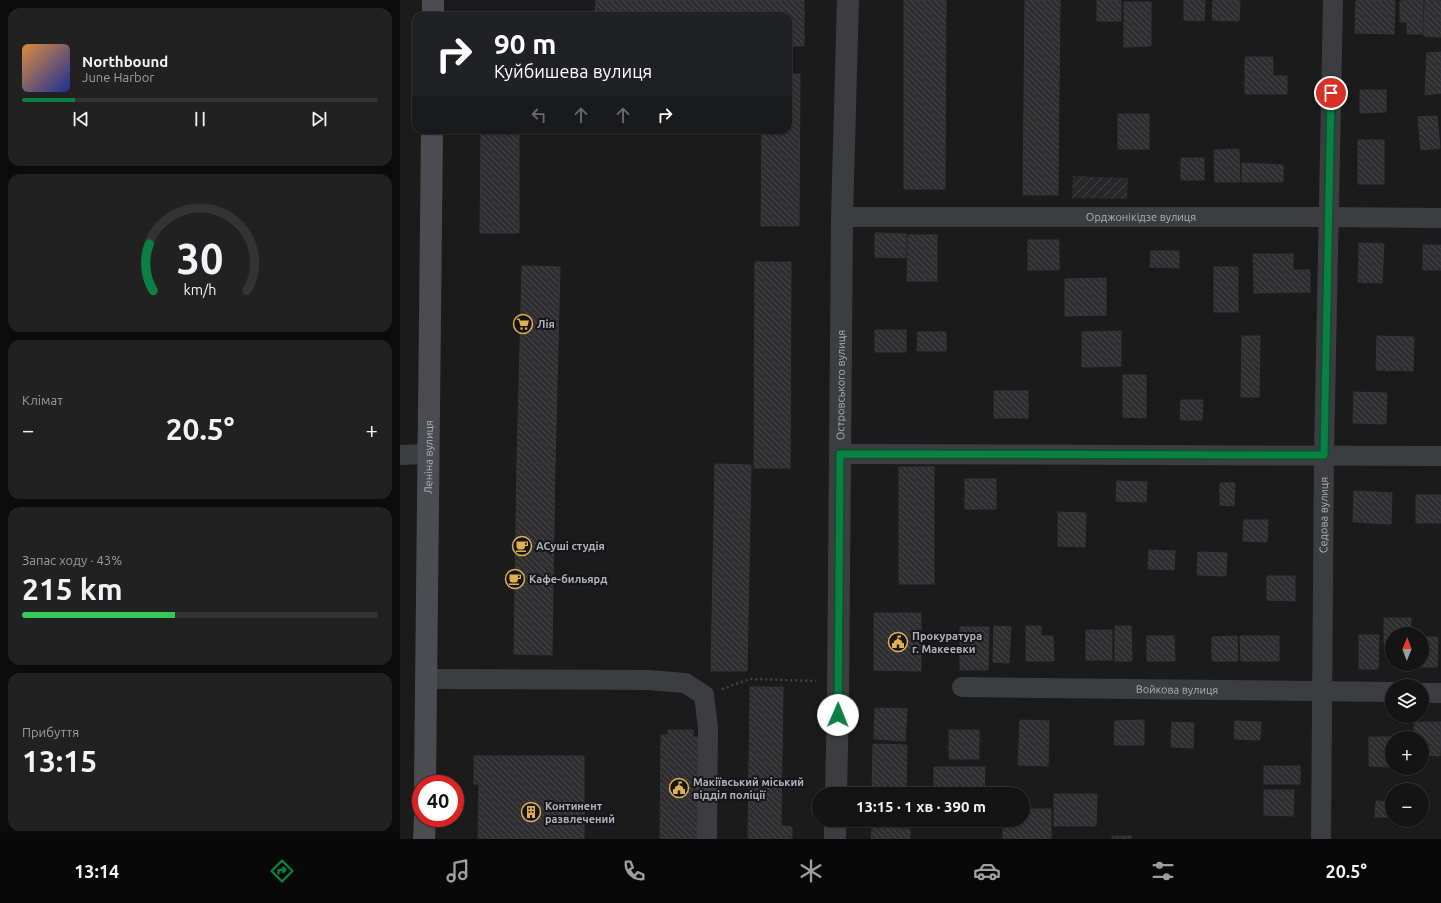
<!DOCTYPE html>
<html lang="uk">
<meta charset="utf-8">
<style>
:root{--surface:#141415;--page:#212122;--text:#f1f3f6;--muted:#9d9ea0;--line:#333334;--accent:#0b8043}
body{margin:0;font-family:Ubuntu,sans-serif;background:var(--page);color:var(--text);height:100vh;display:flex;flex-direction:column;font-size:15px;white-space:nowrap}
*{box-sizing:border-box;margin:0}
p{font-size:13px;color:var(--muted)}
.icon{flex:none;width:22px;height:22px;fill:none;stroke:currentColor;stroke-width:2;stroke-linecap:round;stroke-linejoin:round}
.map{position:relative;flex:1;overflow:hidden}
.drawer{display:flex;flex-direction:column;gap:8px;padding:8px;background:#0b0b0c;width:400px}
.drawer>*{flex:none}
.hud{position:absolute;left:12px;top:12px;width:380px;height:122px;border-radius:12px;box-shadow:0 1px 3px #0004,0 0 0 1px var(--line);background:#202124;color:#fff;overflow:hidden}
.needle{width:26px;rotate:1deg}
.tools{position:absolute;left:985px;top:627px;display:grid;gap:8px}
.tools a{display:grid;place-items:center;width:44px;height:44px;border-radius:50%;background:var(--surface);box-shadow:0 1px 3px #0004,0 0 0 1px var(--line);font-size:20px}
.speed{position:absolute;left:12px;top:775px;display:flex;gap:8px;font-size:20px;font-weight:700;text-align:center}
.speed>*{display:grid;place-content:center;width:52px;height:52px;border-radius:50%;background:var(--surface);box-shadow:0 1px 3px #0004,0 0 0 1px var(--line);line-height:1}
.speed .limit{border:6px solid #d22;background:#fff;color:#111}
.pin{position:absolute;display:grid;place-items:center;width:34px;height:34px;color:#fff;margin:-17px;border:2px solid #fff;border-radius:50%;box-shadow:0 1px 4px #0007}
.me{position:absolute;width:44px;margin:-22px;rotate:1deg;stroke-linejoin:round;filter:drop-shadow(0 0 3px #0008)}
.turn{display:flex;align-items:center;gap:14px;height:84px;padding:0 16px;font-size:18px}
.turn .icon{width:52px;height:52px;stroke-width:2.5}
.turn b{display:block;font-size:28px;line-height:34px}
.lanes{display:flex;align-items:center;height:38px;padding:0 16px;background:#0003;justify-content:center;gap:20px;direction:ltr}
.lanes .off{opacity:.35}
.big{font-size:30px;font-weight:700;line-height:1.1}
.drawer .widget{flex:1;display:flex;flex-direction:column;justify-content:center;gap:6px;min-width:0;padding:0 14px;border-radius:12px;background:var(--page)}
.drawer .dial{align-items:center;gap:0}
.dial svg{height:104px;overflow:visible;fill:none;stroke:var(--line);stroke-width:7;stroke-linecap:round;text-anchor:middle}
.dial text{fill:var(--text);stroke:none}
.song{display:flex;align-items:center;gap:12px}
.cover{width:48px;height:48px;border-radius:6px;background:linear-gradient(135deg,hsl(30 70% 55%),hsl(230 70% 35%))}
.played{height:4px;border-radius:2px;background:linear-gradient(90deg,var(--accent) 15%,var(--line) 15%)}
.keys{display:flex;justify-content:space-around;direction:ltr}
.heat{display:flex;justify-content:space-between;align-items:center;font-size:22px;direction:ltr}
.charge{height:6px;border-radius:3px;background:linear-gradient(90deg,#34c759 43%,var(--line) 0)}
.trip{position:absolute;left:412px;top:787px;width:218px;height:40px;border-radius:20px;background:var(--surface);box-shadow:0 1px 3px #0004,0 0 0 1px var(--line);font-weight:700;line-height:40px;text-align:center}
.menu{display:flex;height:64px;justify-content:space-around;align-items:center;background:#080808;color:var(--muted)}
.menu .icon{width:28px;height:28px}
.menu .current{color:var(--accent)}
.menu b{font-size:18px;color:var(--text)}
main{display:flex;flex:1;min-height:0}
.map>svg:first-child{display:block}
.industrial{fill:url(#industrial-furrows)}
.building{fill:url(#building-back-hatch);stroke:#353538}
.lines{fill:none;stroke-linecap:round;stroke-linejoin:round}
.path{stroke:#424448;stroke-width:2.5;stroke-dasharray:2 3;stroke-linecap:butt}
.minor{stroke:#3c3d41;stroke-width:20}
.tertiary{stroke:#3c3d41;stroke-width:22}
.secondary{stroke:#4a4c51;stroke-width:22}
.route-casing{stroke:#07532c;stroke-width:10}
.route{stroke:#0b8043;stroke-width:7}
.labels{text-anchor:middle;stroke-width:4;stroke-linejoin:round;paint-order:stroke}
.street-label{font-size:11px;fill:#afb2bb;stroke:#161618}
.poi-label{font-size:11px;font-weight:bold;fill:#afb2bb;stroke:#161618;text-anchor:start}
</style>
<main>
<section class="drawer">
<div class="widget">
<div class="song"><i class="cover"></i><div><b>Northbound</b><p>June Harbor</p></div></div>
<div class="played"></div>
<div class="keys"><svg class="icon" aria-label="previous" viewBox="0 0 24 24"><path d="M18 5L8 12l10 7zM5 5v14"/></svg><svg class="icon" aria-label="pause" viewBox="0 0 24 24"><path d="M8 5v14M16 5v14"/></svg><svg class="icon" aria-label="next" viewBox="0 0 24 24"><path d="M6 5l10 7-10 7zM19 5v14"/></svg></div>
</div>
<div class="widget dial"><svg viewBox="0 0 100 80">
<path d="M14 69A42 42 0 1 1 86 69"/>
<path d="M14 69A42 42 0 0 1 11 33" stroke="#0b8043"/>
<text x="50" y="56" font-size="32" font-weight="700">30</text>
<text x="50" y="72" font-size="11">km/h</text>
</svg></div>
<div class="widget"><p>Клімат</p>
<div class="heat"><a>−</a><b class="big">20.5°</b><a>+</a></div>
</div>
<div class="widget"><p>Запас ходу · 43%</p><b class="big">215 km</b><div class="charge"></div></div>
<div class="widget"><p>Прибуття</p><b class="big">13:15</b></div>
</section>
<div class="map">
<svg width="1041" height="839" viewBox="0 0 1041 839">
<defs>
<pattern id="industrial-furrows" width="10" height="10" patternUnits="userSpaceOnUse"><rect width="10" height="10" fill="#272729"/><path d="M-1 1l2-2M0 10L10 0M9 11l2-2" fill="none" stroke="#444446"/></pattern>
<pattern id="building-back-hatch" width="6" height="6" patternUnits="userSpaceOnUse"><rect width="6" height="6" fill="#2e2e30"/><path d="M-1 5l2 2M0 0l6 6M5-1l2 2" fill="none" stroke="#4a4a4c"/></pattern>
</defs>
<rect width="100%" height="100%" fill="#1b1b1c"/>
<!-- industrial -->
<polygon class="industrial" points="673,176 728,178 727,199 672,198"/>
<!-- building -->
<g class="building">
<polygon points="196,0 404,0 404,46 388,46 388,16 195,16"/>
<polygon points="504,0 546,0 545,189 504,189"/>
<polygon points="625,0 660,0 658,195 623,195"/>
<rect x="697" y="0" width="24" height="21"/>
<polygon points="784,0 805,0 804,21 784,20"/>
<polygon points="813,0 840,0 839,21 812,20"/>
<polygon points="956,0 995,0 994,34 955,33"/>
<polygon points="1023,0 1023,34 1007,34 1007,22 1000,22 1000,1"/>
<polygon points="1025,0 1041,1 1041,37 1024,36"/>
<polygon points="724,2 751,2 751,46 724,47"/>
<polygon points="1041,52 1041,93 1025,95 1027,53"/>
<polygon points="845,57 873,57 873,76 887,76 887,94 845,94"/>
<polygon points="388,74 400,74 399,226 361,226 362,130 388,130"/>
<polygon points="960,90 986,90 986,112 960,113"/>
<rect x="718" y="114" width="31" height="35"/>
<polygon points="1037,116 1040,148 1021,150 1018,117"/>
<polygon points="81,130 119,130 119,233 80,233"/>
<rect x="958" y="140" width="26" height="44"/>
<polygon points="839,149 840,182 815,182 814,150"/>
<rect x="781" y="158" width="23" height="22"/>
<polygon points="842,163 883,165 883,182 842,182"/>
<polygon points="475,233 506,234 506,258 475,257"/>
<polygon points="508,235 537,235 537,281 507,281"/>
<rect x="628" y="240" width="31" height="30"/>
<polygon points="959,243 984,244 982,283 958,282"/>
<rect x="1023" y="245" width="18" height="25"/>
<polygon points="751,251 779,251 779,268 750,267"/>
<polygon points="853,254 893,254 893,270 910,270 910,292 854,293"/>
<polygon points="355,262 391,262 390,468 354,468"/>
<polygon points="122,266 160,267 155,464 117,463"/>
<rect x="814" y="267" width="24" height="45"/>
<polygon points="706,278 706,315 665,316 665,279"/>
<rect x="475" y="330" width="31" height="22"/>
<polygon points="721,331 721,366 682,367 682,332"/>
<polygon points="518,332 546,332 546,351 517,351"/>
<polygon points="842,336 860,336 859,397 841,397"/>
<polygon points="977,336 1014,337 1013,371 976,370"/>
<polygon points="723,375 746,375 746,418 723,417"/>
<rect x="594" y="391" width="34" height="27"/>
<polygon points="954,392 987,393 986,424 953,423"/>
<polygon points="781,400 803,400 802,420 780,420"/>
<polygon points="117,463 155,464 152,655 114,654"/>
<polygon points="315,464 351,465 347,671 311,671"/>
<rect x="499" y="467" width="35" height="117"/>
<rect x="565" y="479" width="31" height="30"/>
<polygon points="717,481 747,482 746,502 716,501"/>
<polygon points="820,483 835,483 834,506 820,505"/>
<polygon points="954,491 992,493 991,524 953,522"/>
<rect x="1016" y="495" width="25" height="28"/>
<polygon points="658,512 686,513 685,547 658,546"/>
<polygon points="844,520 868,520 867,542 843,541"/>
<polygon points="749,550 775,551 774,570 748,569"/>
<polygon points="798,552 827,553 826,576 797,575"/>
<polygon points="867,576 895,576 895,601 867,600"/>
<polygon points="474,613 521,613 521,671 474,670"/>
<polygon points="984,618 1011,618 1011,634 992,634 992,644 984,644"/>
<polygon points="594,626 611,627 609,663 593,662"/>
<polygon points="626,626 641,626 641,636 653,636 654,661 626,661"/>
<polygon points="715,626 731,626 732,661 715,661"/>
<polygon points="560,627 589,627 588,670 560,670"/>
<rect x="686" y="630" width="26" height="30"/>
<polygon points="959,635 979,635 978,669 959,669"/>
<polygon points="747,636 774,636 775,661 747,661"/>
<polygon points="837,636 838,661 812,661 812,637"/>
<polygon points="840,636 879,636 879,661 841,661"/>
<polygon points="1022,637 1038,637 1037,667 1016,667 1016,664 1022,664"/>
<polygon points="350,687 383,687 381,826 392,827 392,839 348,839"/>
<polygon points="475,708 507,709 505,741 474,739"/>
<polygon points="620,720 649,721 648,766 618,765"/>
<polygon points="744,720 744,745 714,745 715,721"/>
<polygon points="835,721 861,722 860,740 834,739"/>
<polygon points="772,722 794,723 793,748 771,747"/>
<polygon points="1014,722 1041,722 1040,756 1022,755 1022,738 1014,738"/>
<polygon points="268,730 293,730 293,737 298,737 297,839 260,839 261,735 268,735"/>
<rect x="549" y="730" width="30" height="29"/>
<polygon points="969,737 994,737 992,738 992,767 969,766"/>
<polygon points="473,744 507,745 506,794 472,794"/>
<polygon points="74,756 184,756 184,839 78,839 79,784 74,784"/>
<rect x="864" y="766" width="36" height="18"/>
<polygon points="534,767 585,767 584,794 534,794"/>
<polygon points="864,790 894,790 893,816 864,815"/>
<polygon points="654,794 697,794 696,826 654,826"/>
<polygon points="976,801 992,802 992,817 975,817"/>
<polygon points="623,809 651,809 651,839 603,839 603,820 623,820"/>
<polygon points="472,828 510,829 510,839 471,839"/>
<rect x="712" y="836" width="19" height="3"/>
</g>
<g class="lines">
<!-- path -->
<polyline class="path" points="322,689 350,679 416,681"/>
<!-- minor -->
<g class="minor">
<path id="s1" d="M442,217H929L1041,218"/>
<polyline points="440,454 1041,456"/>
<polyline points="0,455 28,454"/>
<polyline points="27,679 249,680 285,683 304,695 308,728 307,839"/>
<path id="s2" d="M562,687L992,692"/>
<polyline points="1022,693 1041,693"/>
<path id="s3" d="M921,839L924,455L933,0"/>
</g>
<!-- tertiary -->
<g class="tertiary">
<path id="s4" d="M436,794L438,700L442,217L448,0"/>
<polyline points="435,839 435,820"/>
</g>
<!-- secondary -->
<g class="secondary">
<polyline points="33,16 33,0"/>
<path id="s5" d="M25,784L32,130"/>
<polyline points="24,839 25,818"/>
</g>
</g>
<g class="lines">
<!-- route casing -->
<g class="route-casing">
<polyline id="route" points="438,715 440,454 924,455 931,93"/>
</g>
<!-- route -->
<use href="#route" class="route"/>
</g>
<!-- icons -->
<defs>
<g id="supermarket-ring" transform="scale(1)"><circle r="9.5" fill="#161618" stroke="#e0af4f" stroke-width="1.5"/><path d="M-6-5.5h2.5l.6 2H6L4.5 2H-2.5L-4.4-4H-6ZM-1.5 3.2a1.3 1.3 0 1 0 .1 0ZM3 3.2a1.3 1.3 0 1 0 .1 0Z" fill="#e0af4f"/></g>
<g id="cafe-ring" transform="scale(1)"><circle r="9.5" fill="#161618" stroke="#e0af4f" stroke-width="1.5"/><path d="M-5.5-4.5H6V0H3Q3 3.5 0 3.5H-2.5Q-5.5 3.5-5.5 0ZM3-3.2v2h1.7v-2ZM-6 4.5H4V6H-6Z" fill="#e0af4f"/></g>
<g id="civic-ring" transform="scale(1)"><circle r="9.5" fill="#161618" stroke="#e0af4f" stroke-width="1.5"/><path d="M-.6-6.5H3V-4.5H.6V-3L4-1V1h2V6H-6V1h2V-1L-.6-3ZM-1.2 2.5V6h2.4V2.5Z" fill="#e0af4f"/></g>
<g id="building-ring" transform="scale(1)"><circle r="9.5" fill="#161618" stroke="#e0af4f" stroke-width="1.5"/><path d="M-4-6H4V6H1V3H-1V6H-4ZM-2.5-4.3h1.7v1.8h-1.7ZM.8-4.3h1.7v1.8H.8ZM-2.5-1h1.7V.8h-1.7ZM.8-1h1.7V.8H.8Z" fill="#e0af4f"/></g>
</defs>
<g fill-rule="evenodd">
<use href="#supermarket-ring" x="123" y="324"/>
<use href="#cafe-ring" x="122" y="546"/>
<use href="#cafe-ring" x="115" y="579"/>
<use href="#civic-ring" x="498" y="642"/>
<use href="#civic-ring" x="279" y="788"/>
<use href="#building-ring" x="131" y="812"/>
</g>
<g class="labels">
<!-- street labels -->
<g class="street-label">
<text dy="4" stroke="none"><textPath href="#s1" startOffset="299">Орджонікідзе вулиця</textPath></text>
<text dy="4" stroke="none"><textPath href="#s4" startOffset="409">Островського вулиця</textPath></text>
<text dy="4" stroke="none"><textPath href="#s5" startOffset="327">Леніна вулиця</textPath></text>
<text dy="4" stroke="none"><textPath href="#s3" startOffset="324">Седова вулиця</textPath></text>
<text dy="4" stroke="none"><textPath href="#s2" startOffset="215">Войкова вулиця</textPath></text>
</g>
<!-- poi labels -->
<g class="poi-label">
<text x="137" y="328">Лія</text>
<text x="136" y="550">АСуші студія</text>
<text x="129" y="583">Кафе-бильярд</text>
<text x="512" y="640">Прокуратура<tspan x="512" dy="13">г. Макеевки</tspan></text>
<text x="293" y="786">Макіївський міський<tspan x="293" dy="13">відділ поліції</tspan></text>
<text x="145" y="810">Континент<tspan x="145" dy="13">развлечений</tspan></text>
</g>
</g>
</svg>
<div class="tools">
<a><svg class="needle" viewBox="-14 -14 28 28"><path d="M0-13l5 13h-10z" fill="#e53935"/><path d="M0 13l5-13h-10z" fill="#9d9ea0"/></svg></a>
<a><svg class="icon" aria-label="layers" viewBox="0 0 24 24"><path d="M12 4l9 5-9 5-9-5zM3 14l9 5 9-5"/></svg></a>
<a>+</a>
<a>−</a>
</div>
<div class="speed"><div class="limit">40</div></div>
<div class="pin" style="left:931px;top:93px;background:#d93025"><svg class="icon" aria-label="arrive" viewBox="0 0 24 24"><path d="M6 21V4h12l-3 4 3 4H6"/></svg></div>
<svg class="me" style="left:438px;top:715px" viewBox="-20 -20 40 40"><circle r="19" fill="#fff"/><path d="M0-13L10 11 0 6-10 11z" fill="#0b8043"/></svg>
<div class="trip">13:15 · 1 хв · 390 m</div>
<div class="hud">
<div class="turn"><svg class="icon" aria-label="right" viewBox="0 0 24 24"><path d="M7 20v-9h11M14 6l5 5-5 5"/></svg><div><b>90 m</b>Куйбишева вулиця</div></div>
<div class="lanes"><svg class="icon off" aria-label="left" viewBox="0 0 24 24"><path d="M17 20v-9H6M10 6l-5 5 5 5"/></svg><svg class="icon off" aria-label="ahead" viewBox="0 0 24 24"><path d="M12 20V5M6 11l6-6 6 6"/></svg><svg class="icon off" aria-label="ahead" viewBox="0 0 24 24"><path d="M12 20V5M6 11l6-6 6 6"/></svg><svg class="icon" aria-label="right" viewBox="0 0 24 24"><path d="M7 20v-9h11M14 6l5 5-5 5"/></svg></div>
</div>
</div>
</main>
<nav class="menu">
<b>13:14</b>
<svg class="icon current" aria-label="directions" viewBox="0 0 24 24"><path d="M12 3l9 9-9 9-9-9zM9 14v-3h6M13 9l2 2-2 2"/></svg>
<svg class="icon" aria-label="music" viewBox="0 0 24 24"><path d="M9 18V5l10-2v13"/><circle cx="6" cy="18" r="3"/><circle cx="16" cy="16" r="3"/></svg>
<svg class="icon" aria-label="phone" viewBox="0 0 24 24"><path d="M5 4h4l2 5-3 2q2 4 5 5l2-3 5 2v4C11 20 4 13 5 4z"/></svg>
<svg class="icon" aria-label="climate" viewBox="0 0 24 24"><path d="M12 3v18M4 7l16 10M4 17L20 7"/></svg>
<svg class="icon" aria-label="car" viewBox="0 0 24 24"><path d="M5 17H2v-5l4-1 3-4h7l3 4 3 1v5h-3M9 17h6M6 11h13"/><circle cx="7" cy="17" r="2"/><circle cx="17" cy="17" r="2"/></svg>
<svg class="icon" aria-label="filters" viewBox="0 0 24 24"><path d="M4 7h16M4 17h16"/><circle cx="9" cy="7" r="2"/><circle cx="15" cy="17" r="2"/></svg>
<b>20.5°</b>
</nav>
